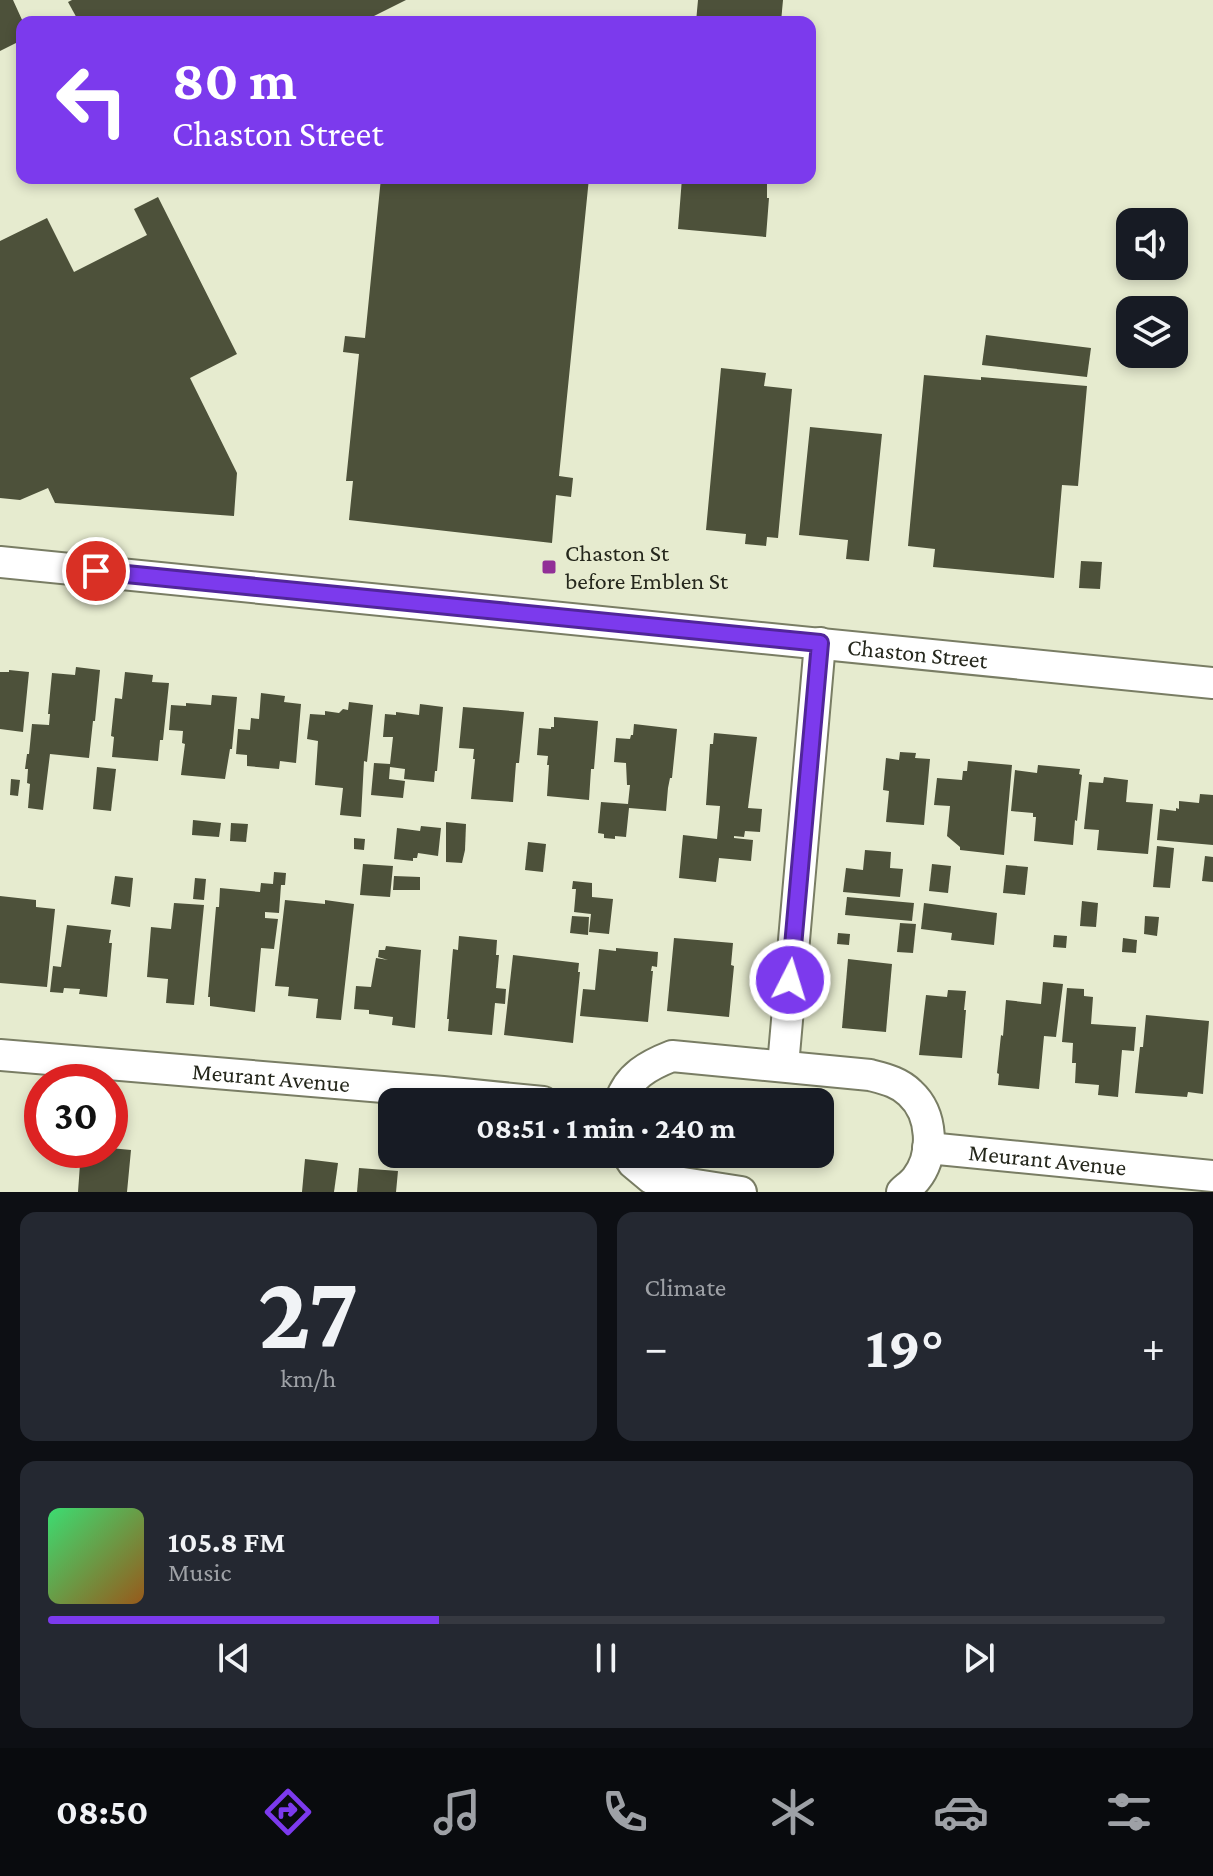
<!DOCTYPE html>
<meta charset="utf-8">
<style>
:root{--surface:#171b24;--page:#242831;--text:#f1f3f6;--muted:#9ea1a6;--line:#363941;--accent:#7c3aed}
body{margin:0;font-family:"Crimson Pro",serif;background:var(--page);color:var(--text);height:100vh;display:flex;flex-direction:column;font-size:30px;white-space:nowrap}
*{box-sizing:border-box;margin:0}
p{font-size:26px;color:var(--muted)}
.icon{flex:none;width:44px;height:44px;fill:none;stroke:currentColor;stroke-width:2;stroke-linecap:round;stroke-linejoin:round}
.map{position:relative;height:1192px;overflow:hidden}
.side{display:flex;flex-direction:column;gap:20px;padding:20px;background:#0d0f14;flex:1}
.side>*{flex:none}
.hud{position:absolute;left:16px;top:16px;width:800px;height:168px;border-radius:16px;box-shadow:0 4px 12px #0003;background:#7c3aed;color:#fff;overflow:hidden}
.tools{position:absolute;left:1116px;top:208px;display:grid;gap:16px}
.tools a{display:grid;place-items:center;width:72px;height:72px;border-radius:16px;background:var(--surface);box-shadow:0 4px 12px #0003;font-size:40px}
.speed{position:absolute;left:24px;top:1064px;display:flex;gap:16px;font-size:40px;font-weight:700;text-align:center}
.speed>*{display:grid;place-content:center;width:104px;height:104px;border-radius:50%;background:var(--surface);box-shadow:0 4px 12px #0003;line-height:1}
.speed .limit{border:12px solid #d22;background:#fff;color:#111}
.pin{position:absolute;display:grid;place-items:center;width:68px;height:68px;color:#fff;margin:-34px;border:4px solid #fff;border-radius:50%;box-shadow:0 2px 8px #0007}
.me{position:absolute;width:88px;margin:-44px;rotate:5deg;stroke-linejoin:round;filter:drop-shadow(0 0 6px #0008)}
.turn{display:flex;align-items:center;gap:28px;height:168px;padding:0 24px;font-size:36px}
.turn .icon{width:104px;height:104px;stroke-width:2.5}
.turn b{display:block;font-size:56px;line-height:68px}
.big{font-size:60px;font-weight:700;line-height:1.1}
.side .tile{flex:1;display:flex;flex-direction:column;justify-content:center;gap:12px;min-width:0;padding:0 28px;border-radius:16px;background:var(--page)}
.side .dial{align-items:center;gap:0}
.dial b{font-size:104px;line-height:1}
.song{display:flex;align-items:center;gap:24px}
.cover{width:96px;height:96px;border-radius:12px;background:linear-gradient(135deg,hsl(140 70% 55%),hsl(30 70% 35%))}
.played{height:8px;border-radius:4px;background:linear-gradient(90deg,var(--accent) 35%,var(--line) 35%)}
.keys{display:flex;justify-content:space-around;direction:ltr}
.heat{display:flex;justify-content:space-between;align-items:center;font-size:44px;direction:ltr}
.side .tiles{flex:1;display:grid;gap:20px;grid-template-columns:1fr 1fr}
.tile:last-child{grid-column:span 2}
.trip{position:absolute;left:378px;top:1088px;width:456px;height:80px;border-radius:16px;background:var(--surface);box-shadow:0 4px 12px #0003;font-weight:700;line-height:80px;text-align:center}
.menu{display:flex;height:128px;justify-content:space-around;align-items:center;background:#090b0e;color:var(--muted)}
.menu .icon{width:56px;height:56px}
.menu .current{color:var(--accent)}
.menu b{font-size:36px;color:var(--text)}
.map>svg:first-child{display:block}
.building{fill:#4d513a}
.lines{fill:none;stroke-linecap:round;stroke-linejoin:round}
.street-casing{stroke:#797d64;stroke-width:34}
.street{stroke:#fff;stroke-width:30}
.route-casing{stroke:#51269a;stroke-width:20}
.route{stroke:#7c3aed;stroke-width:14}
.poi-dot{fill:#912f97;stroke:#e6ebcf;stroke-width:3}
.labels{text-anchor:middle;stroke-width:8;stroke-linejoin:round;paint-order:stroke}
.poi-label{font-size:24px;fill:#25271c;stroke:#e6ebcf;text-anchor:start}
.street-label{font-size:24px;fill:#25271c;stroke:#e6ebcf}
</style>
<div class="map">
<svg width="1213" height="1192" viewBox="0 0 1213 1192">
<rect width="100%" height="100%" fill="#e6ebcf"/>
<!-- building -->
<g class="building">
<polygon points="0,0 13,0 23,22 22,22 22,40 0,51"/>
<polygon points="72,0 406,0 362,22 79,22 68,2"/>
<polygon points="698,0 783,0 781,22 696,22"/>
<polygon points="381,178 589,178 559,476 573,478 571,497 556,495 552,543 349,520 353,481 346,481 359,354 343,352 345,336 365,338"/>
<polygon points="682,178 767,178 767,198 769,198 766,237 678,229"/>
<polygon points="158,197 237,354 190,378 237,473 234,516 55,503 48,488 20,500 0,498 0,241 47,218 74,272 147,235 134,209"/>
<polygon points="986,335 1091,348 1087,377 982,365"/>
<polygon points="721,368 766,373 764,386 792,389 778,538 767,537 766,546 745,544 746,534 706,530"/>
<polygon points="924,375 981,380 981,377 1087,386 1078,486 1062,485 1054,578 933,567 935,549 908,546"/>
<polygon points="810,427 882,434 869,561 846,559 848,540 799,535"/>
<polygon points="1081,561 1102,562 1100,589 1079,588"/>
<polygon points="76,667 100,670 95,721 93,721 89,758 50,754 43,810 28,808 30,784 27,783 28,769 25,769 27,754 29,754 32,724 49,725 50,714 48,714 52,673 75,675"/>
<polygon points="9,670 29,672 23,732 0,729 0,672 9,672"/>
<polygon points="125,672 153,675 152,682 169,683 163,740 160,740 158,761 112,757 114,737 111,736 115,698 122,699"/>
<polygon points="261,693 285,696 284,702 301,704 296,763 280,761 279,769 247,766 247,755 236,754 238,729 250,730 251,718 259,719"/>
<polygon points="212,695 237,697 232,749 230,749 225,779 181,775 185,744 182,743 183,731 169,730 171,705 186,706 186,703 211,705"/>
<polygon points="349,702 373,705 367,762 364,761 361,817 340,815 343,788 315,785 318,741 307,739 310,714 325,715 325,711 339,713 343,709 348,710"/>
<polygon points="420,704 443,707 437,771 435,771 434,782 404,779 405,769 390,767 389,779 405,781 403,798 371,795 374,763 390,764 393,737 383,737 385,714 396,715 396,712 419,715"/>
<polygon points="463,707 524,712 519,763 516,763 513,802 471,799 475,759 473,759 474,749 459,748"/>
<polygon points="554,717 598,721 594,769 591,769 589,800 547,796 549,765 547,765 548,756 537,755 539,728 551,729 551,727 554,727"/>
<polygon points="634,724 677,729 672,778 670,778 668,788 666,811 629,808 626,837 615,836 615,839 604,838 604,834 598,833 601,802 628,804 630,785 627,785 626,763 614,762 616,738 630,739 631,735 633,735"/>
<polygon points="714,733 757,737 748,808 762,809 760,832 745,831 744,837 734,836 734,838 753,840 751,861 719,858 716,882 679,878 683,835 717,839 720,806 706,805 710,744 713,744"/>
<polygon points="900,752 916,753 915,758 930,759 924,825 886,822 889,791 883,790 886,758 899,760"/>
<polygon points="968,761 1012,765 1004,855 960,850 960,847 947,836 950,806 934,805 937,778 962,780 963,771 967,771"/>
<polygon points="1038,765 1080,769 1079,774 1082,775 1077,821 1075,820 1073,845 1034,841 1036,817 1033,817 1033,813 1011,811 1015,770 1037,773"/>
<polygon points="97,767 116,769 111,811 93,809"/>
<polygon points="1104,777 1128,780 1126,802 1153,804 1148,854 1097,850 1099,830 1084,829 1089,782 1103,783"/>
<polygon points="11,779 20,780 18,796 10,795"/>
<polygon points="1200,794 1213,795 1213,845 1157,840 1160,809 1176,811 1176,808 1179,809 1179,801 1199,803"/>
<polygon points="193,820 221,823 219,837 192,835"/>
<polygon points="446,822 466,824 465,850 462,863 446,862"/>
<polygon points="231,823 248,824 246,842 230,841"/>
<polygon points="421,826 441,828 438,856 418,853 417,858 413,858 413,861 394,859 397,828 420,831"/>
<polygon points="354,838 365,839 364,850 354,849"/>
<polygon points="528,842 546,844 543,872 525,870"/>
<polygon points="1157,846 1174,848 1170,888 1153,887"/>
<polygon points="865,850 891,852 890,868 903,869 900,897 843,892 846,868 863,870"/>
<polygon points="1205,856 1213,857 1213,882 1202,881"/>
<polygon points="363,864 393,866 390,897 360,895"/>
<polygon points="932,864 951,866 948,893 929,891"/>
<polygon points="1006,865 1028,867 1025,895 1003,893"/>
<polygon points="274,872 286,873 285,885 281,885 279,913 265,912 265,918 278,919 274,949 261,948 255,1012 210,1006 210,997 208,997 216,907 219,907 220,888 260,892 261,883 273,884"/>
<polygon points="115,876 133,878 130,907 111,904"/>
<polygon points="394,876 420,877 420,890 393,890"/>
<polygon points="195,878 206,879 204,900 193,899"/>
<polygon points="573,881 592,883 592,897 613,899 609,934 589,932 591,914 574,912 576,889 572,889"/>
<polygon points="0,896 36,900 36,907 55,909 47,987 0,983"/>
<polygon points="847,897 914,903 912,921 845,915"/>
<polygon points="285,900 325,904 325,900 354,904 341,1020 316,1018 318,999 288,996 289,987 275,986"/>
<polygon points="1082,901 1098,903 1096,927 1080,926"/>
<polygon points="174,903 204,905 194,1005 166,1003 168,979 147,977 151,927 171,929"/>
<polygon points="924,903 997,913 994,945 951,940 952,933 921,929"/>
<polygon points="572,916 589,917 588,935 570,933"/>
<polygon points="1145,916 1159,917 1157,936 1144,934"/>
<polygon points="900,923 916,924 913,953 897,952"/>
<polygon points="67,925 111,930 109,943 112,943 107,997 79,994 80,989 64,988 63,993 50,992 53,966 61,967"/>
<polygon points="838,933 850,934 849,945 837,944"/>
<polygon points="1054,935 1067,936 1066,948 1053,947"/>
<polygon points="459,936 497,940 496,955 499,955 496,988 506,989 505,1004 495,1003 492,1035 448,1031 449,1019 447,1019 453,949 458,950"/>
<polygon points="674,938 733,943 731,965 734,966 729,1017 667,1011"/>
<polygon points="1123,938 1137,940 1136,953 1122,952"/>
<polygon points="386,946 421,950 415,1028 392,1025 393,1017 369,1014 369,1010 354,1009 356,986 371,987 376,958 388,960 378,957 379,950 385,950"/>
<polygon points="616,948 658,952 657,967 652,966 651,971 653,971 648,1022 580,1016 583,989 595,990 599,949 616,951"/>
<polygon points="513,955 579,963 578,972 580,972 573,1043 504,1035"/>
<polygon points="848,959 892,964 886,1032 842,1028"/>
<polygon points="1043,982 1063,984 1056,1037 1044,1036 1039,1089 998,1085 999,1074 997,1073 1001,1035 1003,1036 1006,1000 1041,1004"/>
<polygon points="1067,988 1084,989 1084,996 1093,997 1091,1024 1136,1027 1134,1051 1122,1050 1118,1097 1098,1095 1099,1085 1075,1083 1076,1063 1072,1063 1073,1043 1062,1042"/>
<polygon points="948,990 966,991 964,1010 966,1010 962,1058 919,1055 926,995 947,997"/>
<polygon points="1146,1015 1209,1021 1203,1094 1188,1092 1187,1097 1135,1093 1140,1047 1143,1047"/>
<polygon points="110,1148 131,1150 127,1192 78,1192 81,1150 110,1150"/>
<polygon points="305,1159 338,1163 334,1192 302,1192"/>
<polygon points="359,1168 398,1171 396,1192 357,1192"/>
</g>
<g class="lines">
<!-- street casing -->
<g class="street-casing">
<g id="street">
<path id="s1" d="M0,562L1213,683"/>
<path id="s2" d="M0,1055L443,1092L543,1102"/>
<polyline points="783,1066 820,643"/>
<path d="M620,1102C628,1076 649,1065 672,1056L870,1075C885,1079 899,1082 910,1093C933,1114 935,1155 916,1179C912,1184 906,1188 902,1192"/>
<path id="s3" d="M928,1148L1213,1176"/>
<polyline points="627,1154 633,1163 651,1178 741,1192"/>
</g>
</g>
<!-- street -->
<use href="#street" class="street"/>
</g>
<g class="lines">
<!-- route casing -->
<g class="route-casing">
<polyline id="route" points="96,571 820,643 790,980"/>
</g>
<!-- route -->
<use href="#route" class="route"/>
</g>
<!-- markers -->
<rect class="poi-dot" x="541" y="559" width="16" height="16" rx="4"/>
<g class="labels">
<!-- poi labels -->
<g class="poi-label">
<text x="565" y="561">Chaston St<tspan x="565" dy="28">before Emblen St</tspan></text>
</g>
<!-- street labels -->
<g class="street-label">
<text dy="8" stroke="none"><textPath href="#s1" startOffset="922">Chaston Street</textPath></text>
<text dy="8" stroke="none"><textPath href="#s2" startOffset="272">Meurant Avenue</textPath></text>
<text dy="8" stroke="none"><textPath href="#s3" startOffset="120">Meurant Avenue</textPath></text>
</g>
</g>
</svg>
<div class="tools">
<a><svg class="icon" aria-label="sound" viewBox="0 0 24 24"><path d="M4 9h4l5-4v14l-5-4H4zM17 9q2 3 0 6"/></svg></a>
<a><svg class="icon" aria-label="layers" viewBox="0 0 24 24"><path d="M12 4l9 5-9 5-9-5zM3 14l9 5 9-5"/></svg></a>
</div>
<div class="speed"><div class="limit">30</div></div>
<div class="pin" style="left:96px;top:571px;background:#d93025"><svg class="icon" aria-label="arrive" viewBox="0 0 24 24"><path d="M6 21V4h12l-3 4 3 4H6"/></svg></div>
<svg class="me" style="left:790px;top:980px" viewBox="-20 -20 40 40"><circle r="17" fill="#7c3aed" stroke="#fff" stroke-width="3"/><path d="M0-11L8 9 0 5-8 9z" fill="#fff"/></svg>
<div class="trip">08:51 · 1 min · 240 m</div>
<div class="hud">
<div class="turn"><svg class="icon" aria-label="left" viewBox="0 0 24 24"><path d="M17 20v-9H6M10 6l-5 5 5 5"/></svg><div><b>80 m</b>Chaston Street</div></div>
</div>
</div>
<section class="side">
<div class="tiles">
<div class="tile dial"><b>27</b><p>km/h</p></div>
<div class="tile"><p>Climate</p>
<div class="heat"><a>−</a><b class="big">19°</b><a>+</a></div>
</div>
<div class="tile">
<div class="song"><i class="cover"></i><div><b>105.8 FM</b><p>Music</p></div></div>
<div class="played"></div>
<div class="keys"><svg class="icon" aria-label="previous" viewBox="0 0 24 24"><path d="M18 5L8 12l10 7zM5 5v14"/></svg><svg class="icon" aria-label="pause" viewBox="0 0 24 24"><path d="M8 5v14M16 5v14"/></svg><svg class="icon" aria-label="next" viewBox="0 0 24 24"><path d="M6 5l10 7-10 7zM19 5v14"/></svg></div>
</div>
</div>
</section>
<nav class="menu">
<b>08:50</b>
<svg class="icon current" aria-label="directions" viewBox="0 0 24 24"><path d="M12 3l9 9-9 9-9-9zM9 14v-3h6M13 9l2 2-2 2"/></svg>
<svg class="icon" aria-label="music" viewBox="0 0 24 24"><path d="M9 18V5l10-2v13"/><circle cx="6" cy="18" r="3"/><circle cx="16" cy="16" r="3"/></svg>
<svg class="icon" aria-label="phone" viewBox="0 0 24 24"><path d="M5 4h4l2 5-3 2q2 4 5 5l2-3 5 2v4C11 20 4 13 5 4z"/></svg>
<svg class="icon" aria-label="climate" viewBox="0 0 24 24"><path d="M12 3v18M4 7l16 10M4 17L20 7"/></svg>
<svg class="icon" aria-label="car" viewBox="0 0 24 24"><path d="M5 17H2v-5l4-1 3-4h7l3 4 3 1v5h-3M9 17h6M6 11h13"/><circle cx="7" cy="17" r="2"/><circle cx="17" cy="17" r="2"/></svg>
<svg class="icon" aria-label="filters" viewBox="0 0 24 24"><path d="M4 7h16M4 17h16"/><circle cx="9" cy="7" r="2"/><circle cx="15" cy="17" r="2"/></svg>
</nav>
